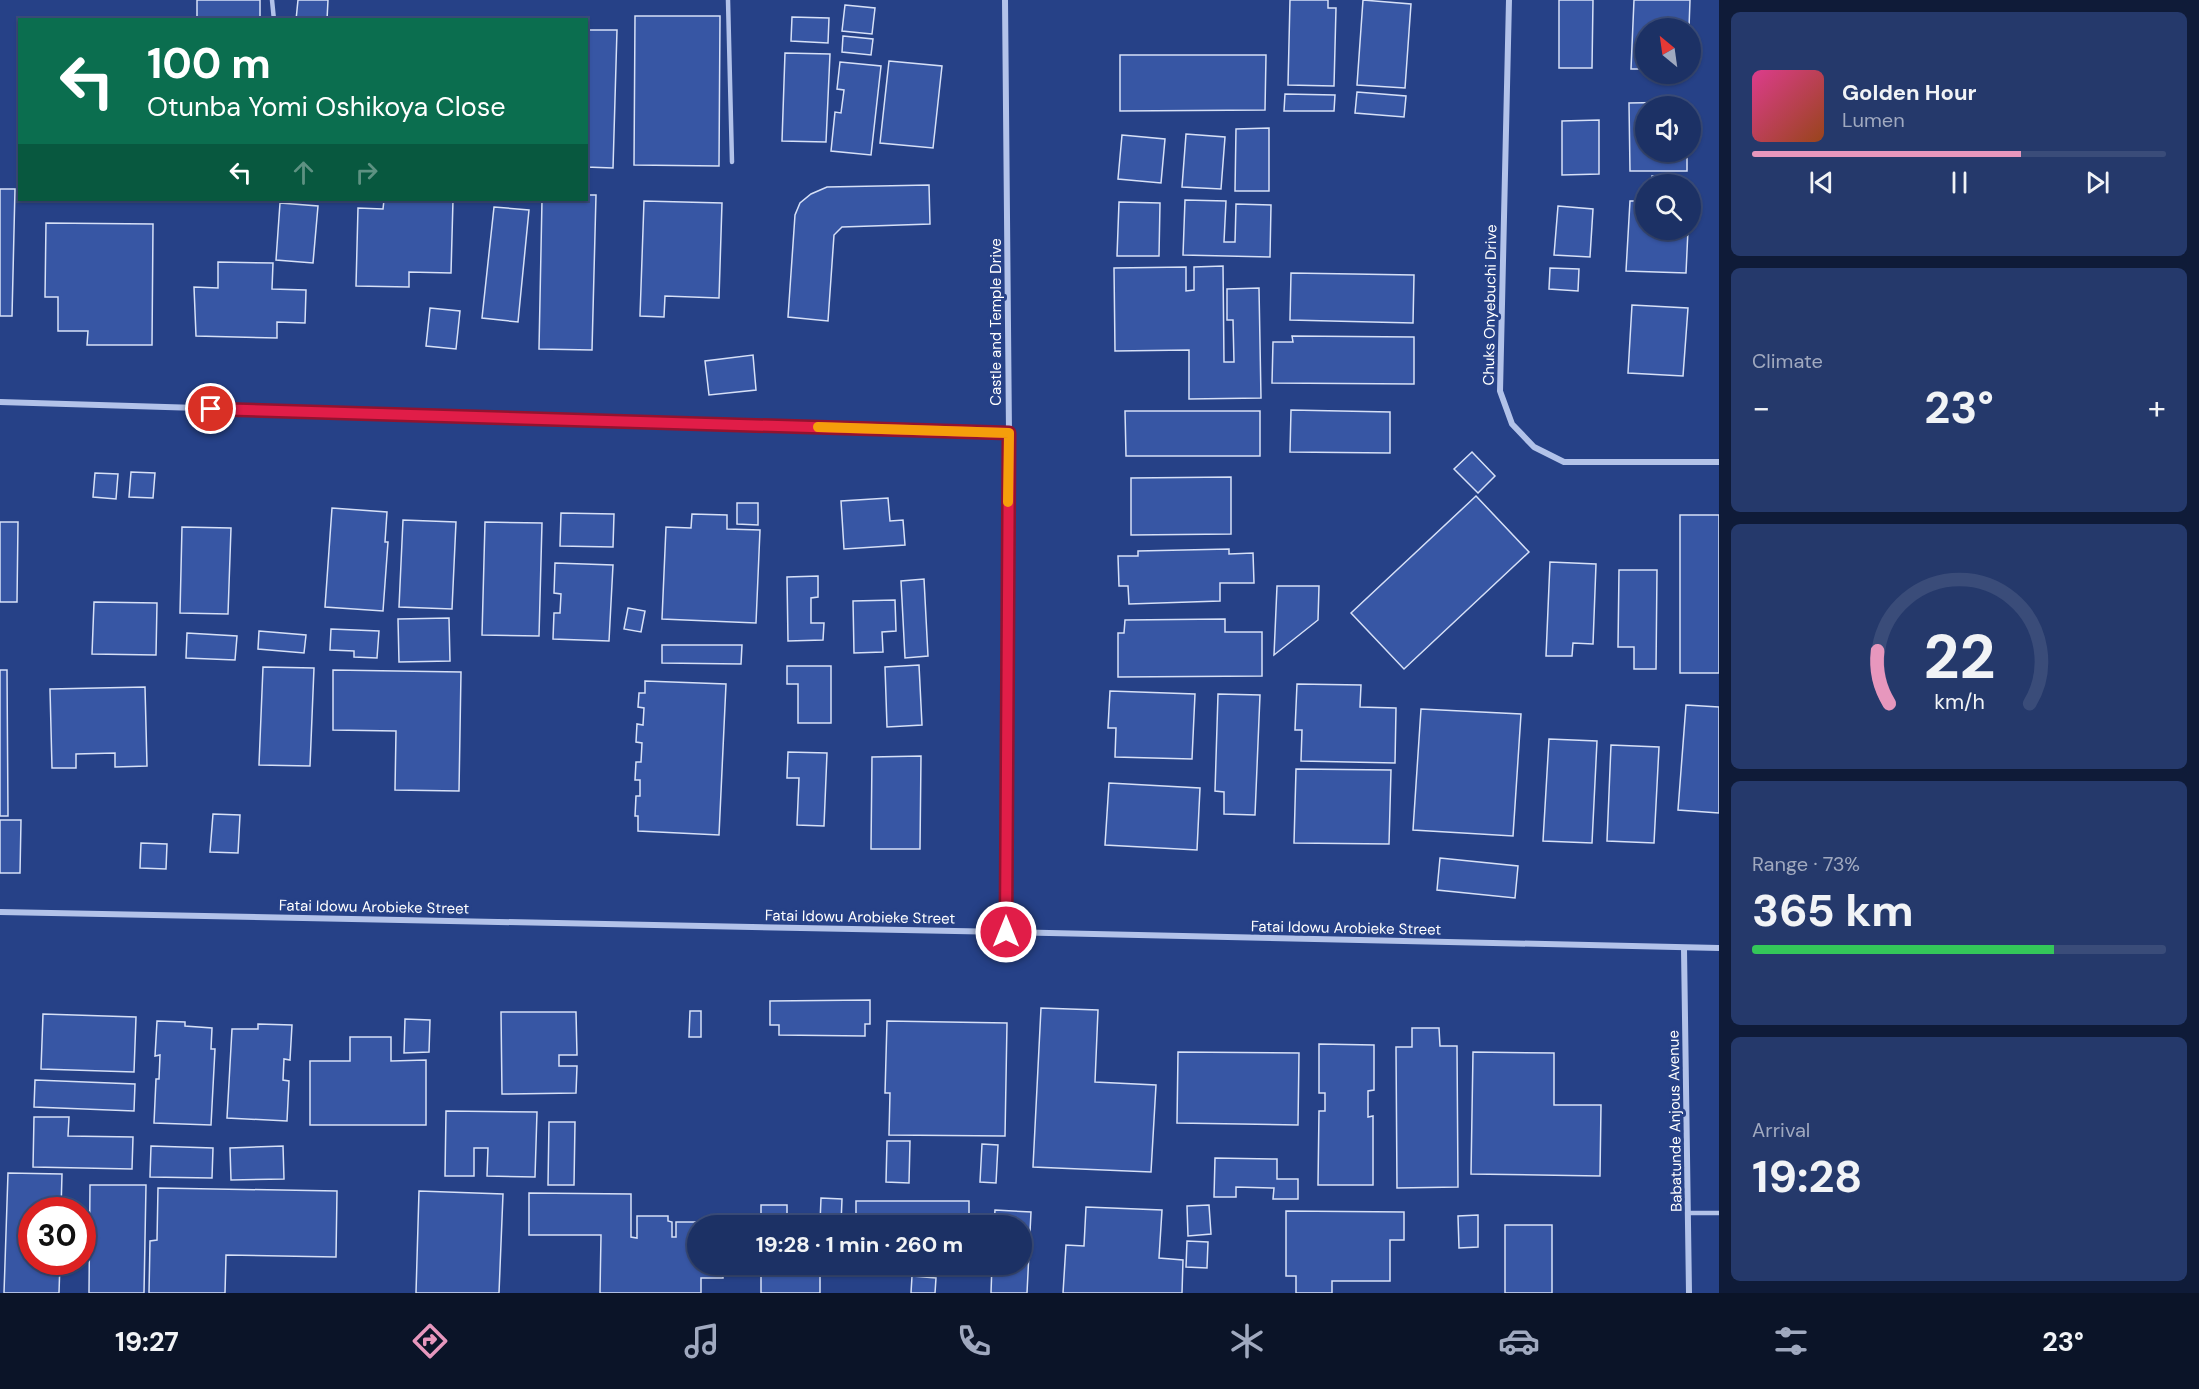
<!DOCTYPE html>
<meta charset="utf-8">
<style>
:root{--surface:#1c3165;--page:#25396b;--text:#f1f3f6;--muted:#a0a9bf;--line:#3a4c79;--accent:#e797bd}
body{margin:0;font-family:"DM Sans",sans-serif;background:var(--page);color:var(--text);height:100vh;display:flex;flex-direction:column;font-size:22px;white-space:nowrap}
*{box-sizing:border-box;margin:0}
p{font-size:20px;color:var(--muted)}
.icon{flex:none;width:33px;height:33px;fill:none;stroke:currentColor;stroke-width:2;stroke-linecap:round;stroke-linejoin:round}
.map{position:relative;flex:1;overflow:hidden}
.sheet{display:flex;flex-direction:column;gap:12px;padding:12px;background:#0f1b38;width:480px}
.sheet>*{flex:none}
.banner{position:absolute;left:18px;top:18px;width:570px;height:183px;border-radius:0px;box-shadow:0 2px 4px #0004,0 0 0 2px var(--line);background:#0b6e4f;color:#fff;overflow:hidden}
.needle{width:39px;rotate:331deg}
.tools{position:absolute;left:1635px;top:18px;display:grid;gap:12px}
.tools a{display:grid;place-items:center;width:66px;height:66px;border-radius:50%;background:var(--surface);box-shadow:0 2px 4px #0004,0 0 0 2px var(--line);font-size:30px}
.speed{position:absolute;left:18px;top:1197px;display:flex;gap:12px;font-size:30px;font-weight:700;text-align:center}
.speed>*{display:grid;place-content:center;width:78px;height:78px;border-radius:50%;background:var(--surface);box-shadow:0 2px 4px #0004,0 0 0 2px var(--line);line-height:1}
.speed .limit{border:9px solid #d22;background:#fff;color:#111}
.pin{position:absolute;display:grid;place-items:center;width:51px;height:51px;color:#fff;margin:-26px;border:3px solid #fff;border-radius:50%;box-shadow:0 2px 6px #0007}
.me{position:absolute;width:66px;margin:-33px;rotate:0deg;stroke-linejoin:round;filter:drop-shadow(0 0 4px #0008)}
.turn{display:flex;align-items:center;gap:21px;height:126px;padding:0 30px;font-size:27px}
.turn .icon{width:78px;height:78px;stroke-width:2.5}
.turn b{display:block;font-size:42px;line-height:51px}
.lanes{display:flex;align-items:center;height:57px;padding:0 30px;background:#0003;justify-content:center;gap:30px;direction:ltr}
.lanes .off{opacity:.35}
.big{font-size:45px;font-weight:700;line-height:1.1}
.sheet .widget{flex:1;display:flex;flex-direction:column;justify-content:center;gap:9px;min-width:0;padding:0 21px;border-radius:9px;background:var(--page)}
.sheet .dial{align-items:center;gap:0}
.dial svg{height:156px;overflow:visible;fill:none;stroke:var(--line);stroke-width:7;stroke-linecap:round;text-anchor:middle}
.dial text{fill:var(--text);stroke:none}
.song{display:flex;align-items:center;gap:18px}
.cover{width:72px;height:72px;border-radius:9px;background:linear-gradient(135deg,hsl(330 70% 55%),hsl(20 70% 35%))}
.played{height:6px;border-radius:3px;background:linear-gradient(90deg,var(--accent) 65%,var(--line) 65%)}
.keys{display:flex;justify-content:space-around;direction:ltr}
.heat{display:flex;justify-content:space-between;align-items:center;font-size:33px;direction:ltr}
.charge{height:9px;border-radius:4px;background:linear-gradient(90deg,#34c759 73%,var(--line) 0)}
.trip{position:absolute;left:687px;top:1215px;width:345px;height:60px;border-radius:30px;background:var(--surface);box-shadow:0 2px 4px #0004,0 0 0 2px var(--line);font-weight:700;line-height:60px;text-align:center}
.dock{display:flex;height:96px;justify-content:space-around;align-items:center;background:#0b1428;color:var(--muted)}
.dock .icon{width:42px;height:42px}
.dock .on{color:var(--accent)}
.dock b{font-size:27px;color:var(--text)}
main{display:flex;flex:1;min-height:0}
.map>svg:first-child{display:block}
.building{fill:#3756a4;stroke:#d6e0f7;stroke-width:1.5}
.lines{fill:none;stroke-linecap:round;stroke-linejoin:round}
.service{stroke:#b2c2e9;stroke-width:4.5}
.minor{stroke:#b2c2e9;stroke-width:6}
.route-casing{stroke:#92132f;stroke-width:15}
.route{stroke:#e11d48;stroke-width:10}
.slow{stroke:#f59e0b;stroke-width:10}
.labels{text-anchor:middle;stroke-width:6;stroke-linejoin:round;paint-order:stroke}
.street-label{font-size:15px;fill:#fff;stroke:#264187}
</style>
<main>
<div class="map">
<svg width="1719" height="1293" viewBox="0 0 1719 1293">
<rect width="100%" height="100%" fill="#264187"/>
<!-- building -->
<g class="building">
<rect x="197" y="0" width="63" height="20"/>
<polygon points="298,0 328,0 327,20 296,20"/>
<polygon points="1290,0 1328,0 1328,8 1336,8 1334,86 1288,85"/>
<polygon points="1363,0 1411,4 1405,88 1357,85"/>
<polygon points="1559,0 1593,0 1592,68 1559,68"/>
<polygon points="1634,0 1690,0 1689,28 1646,28 1646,69 1631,69"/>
<polygon points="845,5 875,8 872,34 842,31"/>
<polygon points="635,16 720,16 719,166 634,165"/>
<polygon points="792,17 829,18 828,43 791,41"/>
<polygon points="589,30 617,30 613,168 586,167 586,35 589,35"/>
<polygon points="843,36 873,39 871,55 842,52"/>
<polygon points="785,53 830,54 826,142 782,141"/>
<polygon points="1120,55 1266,55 1265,110 1120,111"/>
<polygon points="889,61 942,66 933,148 880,143"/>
<polygon points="840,62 881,66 871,155 831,151 835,112 841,113 844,90 837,89"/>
<polygon points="1357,92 1406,96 1404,117 1355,113"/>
<polygon points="1285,94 1335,95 1334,111 1284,111"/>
<polygon points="1686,102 1686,106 1646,106 1646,152 1687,152 1687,171 1630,171 1629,103"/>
<polygon points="1599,120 1599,174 1562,175 1562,121"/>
<polygon points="1269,128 1269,191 1235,191 1236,129"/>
<polygon points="1186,134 1225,137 1221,189 1182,187"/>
<polygon points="1122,135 1165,139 1161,183 1118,179"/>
<polygon points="1652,176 1680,177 1679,184 1651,184"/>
<polygon points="929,185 930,224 842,227 834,235 828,321 788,317 795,215 800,203 811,194 827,187"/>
<polygon points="0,189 15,189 12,316 0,316"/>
<polygon points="586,195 596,195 592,350 539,349 542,200 586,200"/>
<polygon points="384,200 453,200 451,273 409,272 409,287 356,286 358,208 383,209"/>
<polygon points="1185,200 1226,201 1224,242 1235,242 1236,204 1271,205 1270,257 1183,255"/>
<polygon points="644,201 722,203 719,298 665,296 664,317 640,316"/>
<polygon points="1630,201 1646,201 1646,230 1688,230 1686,273 1626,271"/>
<polygon points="1119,202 1160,203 1159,256 1117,256"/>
<polygon points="280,203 318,206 313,263 276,260"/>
<polygon points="1558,206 1593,209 1590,257 1554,255"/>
<polygon points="494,207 529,210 518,322 482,318"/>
<polygon points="46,223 153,224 152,345 87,345 88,331 58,331 58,297 45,297"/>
<polygon points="218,262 273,263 272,289 306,290 305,323 277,322 277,338 196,336 194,287 218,288"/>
<polygon points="1223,266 1224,362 1234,362 1233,320 1227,320 1227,289 1259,288 1261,398 1189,399 1189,350 1115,351 1114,268 1186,267 1186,291 1194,290 1194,267"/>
<polygon points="1550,268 1579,269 1578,291 1549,289"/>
<polygon points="1291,273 1414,275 1413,323 1290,320"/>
<polygon points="1632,305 1688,308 1683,376 1628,373"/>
<polygon points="430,308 460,311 456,349 426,346"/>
<polygon points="1292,336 1414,337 1414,384 1272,383 1273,342 1293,342"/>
<polygon points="753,355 756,390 709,395 705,361"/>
<polygon points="1291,410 1390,412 1390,453 1290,452"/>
<polygon points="1125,411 1260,411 1260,456 1126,456"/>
<polygon points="1472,452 1495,476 1478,493 1454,469"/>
<polygon points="131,472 155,473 153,498 129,497"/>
<polygon points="95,473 118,474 116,499 93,497"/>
<polygon points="1231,477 1231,534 1131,535 1131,478"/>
<polygon points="1476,496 1529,552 1404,669 1351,613"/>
<polygon points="888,498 890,521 903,520 905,545 844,549 841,501"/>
<polygon points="737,503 758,503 758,525 737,524"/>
<polygon points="332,508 387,512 385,542 388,542 383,611 325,607"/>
<polygon points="561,513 614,514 613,547 560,546"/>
<polygon points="692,514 727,515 727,529 760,530 756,623 662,619 666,527 691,528"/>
<rect x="1680" y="515" width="39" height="158"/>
<polygon points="403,520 456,522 452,609 399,607"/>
<polygon points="0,522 18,522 17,602 0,602"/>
<polygon points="485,522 542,523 539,636 482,635"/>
<polygon points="182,527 231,528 228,614 180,613"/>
<polygon points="1229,549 1229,554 1253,553 1254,583 1220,583 1220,601 1129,604 1128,586 1119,586 1118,556 1138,556 1138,551"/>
<polygon points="1550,562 1596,564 1593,644 1573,643 1572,656 1546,656"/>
<polygon points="555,563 613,565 609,641 553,639 554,613 560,613 561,594 554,593"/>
<polygon points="1619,570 1657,570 1656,669 1634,669 1634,647 1618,647"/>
<polygon points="818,576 818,597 811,598 811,623 824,623 823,640 788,641 787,577"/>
<polygon points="924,579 928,656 905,658 901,581"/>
<polygon points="1277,586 1319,586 1318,620 1274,655"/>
<polygon points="895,600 896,631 882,632 883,652 854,653 853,601"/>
<polygon points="94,602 157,603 156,655 92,654"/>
<polygon points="628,608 645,611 641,632 624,629"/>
<polygon points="449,618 450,661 399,662 398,619"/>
<polygon points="1225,619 1225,632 1262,632 1262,676 1118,677 1118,633 1124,633 1125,620"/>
<polygon points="331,629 379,631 377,658 354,657 354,651 330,650"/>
<polygon points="259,631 306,635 304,653 258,649"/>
<polygon points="187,633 237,636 235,660 186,658"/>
<polygon points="662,645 742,645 741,664 662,663"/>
<polygon points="919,665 922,725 887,727 885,667"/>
<polygon points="787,666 831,666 831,723 798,723 798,684 787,684"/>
<polygon points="263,667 314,668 310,766 259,765"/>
<polygon points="0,670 7,670 8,816 0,816"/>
<polygon points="333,670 461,672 459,791 395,790 396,731 333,730"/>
<polygon points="645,681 726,684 719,835 638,831 638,816 635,816 636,796 640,796 640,780 635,780 636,762 641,762 642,743 636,742 637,724 643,725 644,708 638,707 639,693 645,693"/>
<polygon points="1297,684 1361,685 1360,707 1396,708 1395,763 1301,761 1302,730 1295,730"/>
<polygon points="145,687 147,766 115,767 115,753 76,754 76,768 52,768 50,689"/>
<polygon points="1110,691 1195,694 1192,759 1115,757 1116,728 1108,728"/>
<polygon points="1218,694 1260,695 1255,815 1224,814 1224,792 1215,791"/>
<polygon points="1686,705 1719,707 1719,813 1678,810"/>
<polygon points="1421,709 1521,714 1513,836 1413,830"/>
<polygon points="1549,739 1597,741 1592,843 1543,841"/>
<polygon points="1611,745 1659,747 1654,843 1607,841"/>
<polygon points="788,752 827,753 824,826 797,825 799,778 787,778"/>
<polygon points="921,756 920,849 871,849 872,757"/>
<polygon points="1296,769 1391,770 1389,844 1294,843"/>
<polygon points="1109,783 1200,788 1197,850 1105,845"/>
<polygon points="213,814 240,815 238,853 210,852"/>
<polygon points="0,820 21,820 20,873 0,873"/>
<polygon points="141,843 167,844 166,869 140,868"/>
<polygon points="1440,858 1518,866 1515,898 1437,890"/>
<polygon points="870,1000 870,1024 865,1024 865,1036 779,1035 779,1025 770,1025 770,1001"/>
<polygon points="1041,1008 1098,1010 1095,1082 1156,1085 1151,1172 1033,1167"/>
<polygon points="690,1011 701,1011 701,1037 689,1037"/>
<polygon points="501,1012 576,1012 577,1055 559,1055 559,1066 577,1066 576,1093 502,1094"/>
<polygon points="43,1014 136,1017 134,1072 41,1069"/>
<polygon points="405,1019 430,1020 429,1052 404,1053"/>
<polygon points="157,1021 185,1022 185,1026 212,1028 211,1049 215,1049 211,1125 154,1123 156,1079 159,1079 160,1055 155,1056"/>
<polygon points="887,1021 1007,1023 1005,1136 889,1135 890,1093 885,1093"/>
<polygon points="258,1024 292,1025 290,1060 284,1059 283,1080 289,1081 287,1121 227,1118 232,1029 258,1029"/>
<polygon points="1412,1028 1439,1028 1440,1046 1457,1046 1458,1187 1397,1188 1396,1047 1412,1047"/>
<polygon points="350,1037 391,1037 391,1061 426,1060 426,1125 310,1125 310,1061 350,1061"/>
<polygon points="1319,1044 1374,1045 1374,1090 1368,1091 1368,1117 1373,1116 1373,1185 1318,1185 1319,1111 1325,1111 1325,1093 1319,1093"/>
<polygon points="1178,1052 1299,1053 1298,1125 1177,1123"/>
<polygon points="1473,1052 1554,1053 1554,1105 1601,1105 1600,1176 1471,1174"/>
<polygon points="35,1080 135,1084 134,1111 34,1107"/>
<polygon points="446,1111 537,1112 535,1177 487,1176 488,1148 474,1148 474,1176 445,1176"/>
<polygon points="34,1117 69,1117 68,1136 133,1137 132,1169 33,1167"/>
<polygon points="549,1122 575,1122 574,1185 548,1185"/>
<polygon points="887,1141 910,1141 909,1183 886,1182"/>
<polygon points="982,1144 998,1145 996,1183 980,1182"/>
<polygon points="151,1146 213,1148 212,1178 150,1177"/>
<polygon points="283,1146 284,1179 231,1180 230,1148"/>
<polygon points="1215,1158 1277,1159 1277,1179 1298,1179 1298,1199 1273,1199 1274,1188 1236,1187 1236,1197 1214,1197"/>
<polygon points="8,1173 62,1174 61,1210 32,1210 32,1262 60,1262 59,1293 4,1293"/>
<polygon points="90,1185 146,1185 144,1293 89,1293"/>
<polygon points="158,1188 337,1191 336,1257 226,1255 225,1293 149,1293 150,1241 157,1240"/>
<polygon points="419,1191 503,1194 499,1293 416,1293"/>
<polygon points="529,1193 631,1194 631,1237 637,1238 637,1216 668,1216 668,1221 672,1222 672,1237 676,1237 676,1222 723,1222 723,1226 698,1226 698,1264 723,1264 723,1278 701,1278 701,1293 600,1293 601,1235 529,1235"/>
<polygon points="821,1198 842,1199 841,1224 820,1223"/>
<rect x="856" y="1201" width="113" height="25"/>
<rect x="761" y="1205" width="26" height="21"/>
<polygon points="1209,1205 1211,1234 1188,1236 1187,1206"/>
<polygon points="1086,1207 1162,1210 1159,1258 1183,1260 1182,1293 1063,1293 1066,1245 1084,1246"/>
<polygon points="995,1210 1031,1212 1027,1293 991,1293 992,1264 1022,1264 1022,1226 994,1226"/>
<polygon points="1286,1211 1404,1212 1404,1240 1390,1240 1390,1281 1332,1281 1332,1293 1296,1293 1296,1276 1286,1276"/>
<polygon points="1478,1215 1478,1247 1459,1248 1458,1216"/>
<rect x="1505" y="1225" width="47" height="68"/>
<polygon points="1187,1241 1208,1242 1207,1268 1186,1267"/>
<rect x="761" y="1264" width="59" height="29"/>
<polygon points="912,1276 936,1278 935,1293 911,1293"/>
</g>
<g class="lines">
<!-- service -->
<g class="service">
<polyline points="272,0 274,20"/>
<polyline points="728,0 732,162"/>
<polyline points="1689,1213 1719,1213"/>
</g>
<!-- minor -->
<g class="minor">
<polyline points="1005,0 1009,433 1006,932"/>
<polyline points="1509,0 1500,391 1512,424 1534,447 1564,462 1719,462"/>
<polyline points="0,402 1009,433"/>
<polyline points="0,912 1006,932 1719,948"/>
<polyline points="1684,949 1689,1293"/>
</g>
</g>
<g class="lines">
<!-- route casing -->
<g class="route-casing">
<polyline id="route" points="211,409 1009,433 1006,932"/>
</g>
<!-- route -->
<use href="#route" class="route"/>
<!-- slow -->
<polyline class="slow" points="818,427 1009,433 1008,502"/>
</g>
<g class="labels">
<!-- street labels -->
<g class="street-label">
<text transform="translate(1490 305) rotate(-89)" y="5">Chuks Onyebuchi Drive</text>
<text transform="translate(996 322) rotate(-90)" y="5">Castle and Temple Drive</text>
<text transform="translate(374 907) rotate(1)" y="5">Fatai Idowu Arobieke Street</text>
<text transform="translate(860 917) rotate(1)" y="5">Fatai Idowu Arobieke Street</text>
<text transform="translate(1346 928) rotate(1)" y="5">Fatai Idowu Arobieke Street</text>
<text transform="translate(1675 1121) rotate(-91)" y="5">Babatunde Anjous Avenue</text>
</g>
</g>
</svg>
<div class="tools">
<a><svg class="needle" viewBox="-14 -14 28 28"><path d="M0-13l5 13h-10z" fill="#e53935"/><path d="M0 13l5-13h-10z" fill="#a0a9bf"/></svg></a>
<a><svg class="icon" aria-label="sound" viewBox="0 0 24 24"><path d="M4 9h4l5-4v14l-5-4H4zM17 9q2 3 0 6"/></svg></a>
<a><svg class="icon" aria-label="search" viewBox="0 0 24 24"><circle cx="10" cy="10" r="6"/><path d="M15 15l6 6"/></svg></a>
</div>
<div class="speed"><div class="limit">30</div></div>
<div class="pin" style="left:211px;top:409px;background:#d93025"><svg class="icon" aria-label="arrive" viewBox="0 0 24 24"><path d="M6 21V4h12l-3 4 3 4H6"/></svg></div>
<svg class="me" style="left:1006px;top:932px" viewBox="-20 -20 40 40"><circle r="17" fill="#e11d48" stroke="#fff" stroke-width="3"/><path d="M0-11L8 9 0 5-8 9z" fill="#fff"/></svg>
<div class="trip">19:28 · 1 min · 260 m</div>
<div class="banner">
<div class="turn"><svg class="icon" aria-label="left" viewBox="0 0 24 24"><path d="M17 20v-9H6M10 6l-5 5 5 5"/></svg><div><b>100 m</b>Otunba Yomi Oshikoya Close</div></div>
<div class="lanes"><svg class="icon" aria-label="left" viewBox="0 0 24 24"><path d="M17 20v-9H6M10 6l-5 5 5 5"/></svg><svg class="icon off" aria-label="ahead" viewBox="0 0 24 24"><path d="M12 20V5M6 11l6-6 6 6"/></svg><svg class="icon off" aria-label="right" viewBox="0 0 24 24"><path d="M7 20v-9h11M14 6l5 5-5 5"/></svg></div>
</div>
</div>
<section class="sheet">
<div class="widget">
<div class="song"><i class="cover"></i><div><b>Golden Hour</b><p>Lumen</p></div></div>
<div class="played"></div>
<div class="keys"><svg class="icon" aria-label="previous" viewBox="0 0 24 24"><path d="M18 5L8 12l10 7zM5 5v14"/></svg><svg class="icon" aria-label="pause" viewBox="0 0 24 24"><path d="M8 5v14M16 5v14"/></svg><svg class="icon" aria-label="next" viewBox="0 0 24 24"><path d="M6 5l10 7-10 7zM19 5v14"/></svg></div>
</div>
<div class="widget"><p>Climate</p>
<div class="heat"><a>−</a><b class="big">23°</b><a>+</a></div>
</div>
<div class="widget dial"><svg viewBox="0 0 100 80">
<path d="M14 69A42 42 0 1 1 86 69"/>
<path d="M14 69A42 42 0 0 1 8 42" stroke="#e797bd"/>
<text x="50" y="56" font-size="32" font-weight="700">22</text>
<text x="50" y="72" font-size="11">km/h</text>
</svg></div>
<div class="widget"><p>Range · 73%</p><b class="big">365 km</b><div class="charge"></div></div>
<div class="widget"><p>Arrival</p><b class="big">19:28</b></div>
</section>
</main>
<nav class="dock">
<b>19:27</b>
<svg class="icon on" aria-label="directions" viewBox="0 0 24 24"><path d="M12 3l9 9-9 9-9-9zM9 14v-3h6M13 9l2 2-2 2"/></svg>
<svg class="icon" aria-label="music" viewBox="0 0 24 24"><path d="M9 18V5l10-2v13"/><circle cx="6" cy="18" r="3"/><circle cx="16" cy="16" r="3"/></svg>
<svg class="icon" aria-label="phone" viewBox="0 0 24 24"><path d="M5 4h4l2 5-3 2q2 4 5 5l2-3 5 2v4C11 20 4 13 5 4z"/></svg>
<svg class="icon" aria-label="climate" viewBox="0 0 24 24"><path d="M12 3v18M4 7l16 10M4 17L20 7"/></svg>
<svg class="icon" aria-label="car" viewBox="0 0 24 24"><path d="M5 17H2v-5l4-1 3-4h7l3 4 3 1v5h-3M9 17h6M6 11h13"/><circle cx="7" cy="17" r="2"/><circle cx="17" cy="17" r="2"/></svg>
<svg class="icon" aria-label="filters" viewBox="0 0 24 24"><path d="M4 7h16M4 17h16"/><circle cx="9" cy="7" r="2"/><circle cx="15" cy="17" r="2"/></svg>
<b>23°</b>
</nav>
